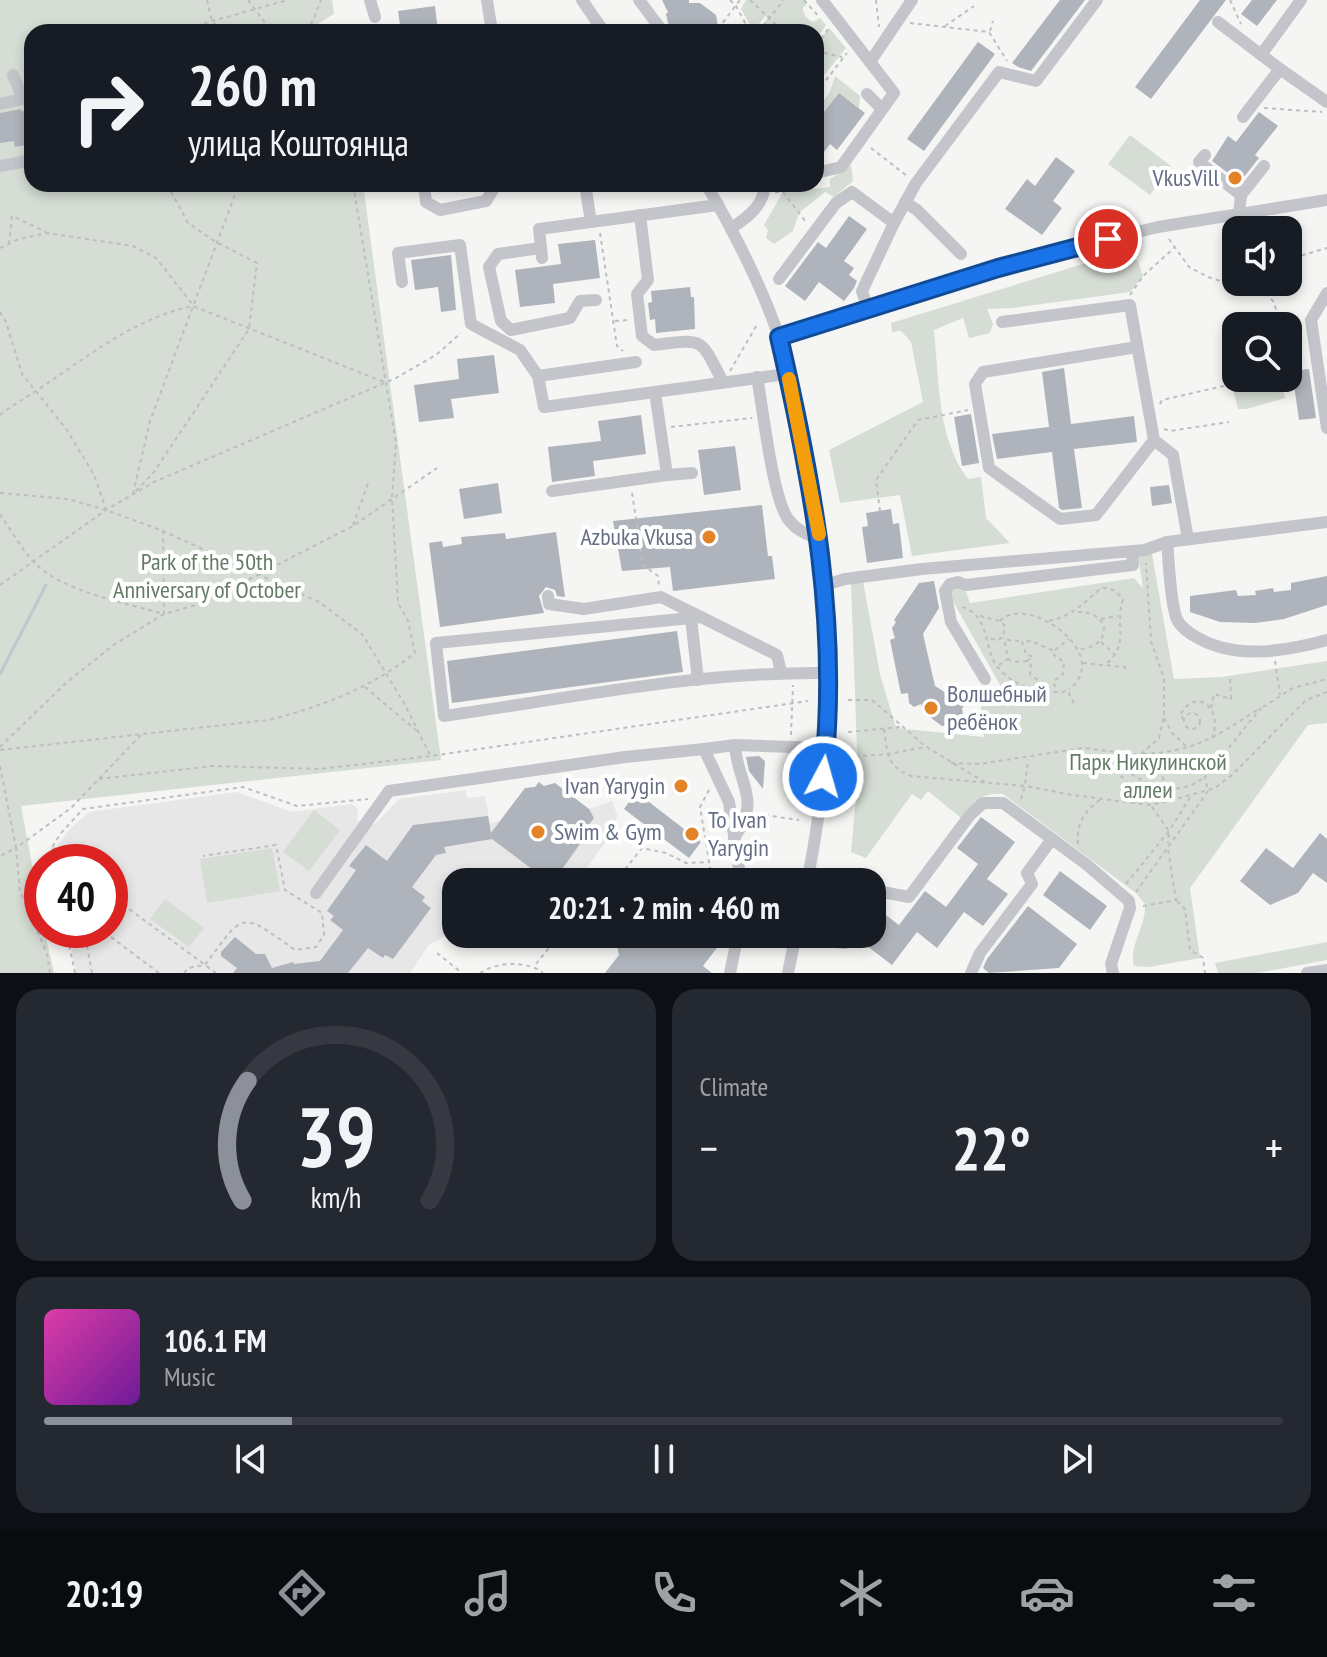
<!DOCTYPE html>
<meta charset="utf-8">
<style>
:root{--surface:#171b24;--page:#242831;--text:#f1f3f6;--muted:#9ea1a6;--line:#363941;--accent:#8c9099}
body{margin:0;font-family:"PT Sans Narrow",sans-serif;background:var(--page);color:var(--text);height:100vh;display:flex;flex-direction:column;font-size:30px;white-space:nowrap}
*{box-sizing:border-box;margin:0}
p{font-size:26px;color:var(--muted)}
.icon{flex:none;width:44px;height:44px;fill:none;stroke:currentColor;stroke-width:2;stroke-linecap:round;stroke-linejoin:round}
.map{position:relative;height:973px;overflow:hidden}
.details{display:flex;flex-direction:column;gap:16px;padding:16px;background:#0d0f14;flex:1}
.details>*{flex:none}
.guide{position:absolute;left:24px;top:24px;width:800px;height:168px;border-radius:24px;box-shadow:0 4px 12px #0003;background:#171b24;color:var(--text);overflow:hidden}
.fabs{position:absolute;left:1222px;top:216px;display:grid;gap:16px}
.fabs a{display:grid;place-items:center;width:80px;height:80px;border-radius:16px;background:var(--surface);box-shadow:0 4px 12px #0003;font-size:40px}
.speed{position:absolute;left:24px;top:844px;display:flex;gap:16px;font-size:40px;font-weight:700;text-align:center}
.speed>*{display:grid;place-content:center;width:104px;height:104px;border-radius:50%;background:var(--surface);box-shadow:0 4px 12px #0003;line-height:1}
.speed .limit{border:12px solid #d22;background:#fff;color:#111}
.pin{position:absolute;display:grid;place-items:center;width:68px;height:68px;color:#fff;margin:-34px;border:4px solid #fff;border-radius:50%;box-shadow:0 2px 8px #0007}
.me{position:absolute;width:88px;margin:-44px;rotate:6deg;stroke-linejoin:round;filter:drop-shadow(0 0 6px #0008)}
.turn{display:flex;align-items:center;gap:28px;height:168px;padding:0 32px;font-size:36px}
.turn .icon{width:104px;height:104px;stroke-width:2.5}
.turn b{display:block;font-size:56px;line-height:68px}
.big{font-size:60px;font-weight:700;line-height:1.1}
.details .widget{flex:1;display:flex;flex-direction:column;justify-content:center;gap:12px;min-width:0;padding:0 28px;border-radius:24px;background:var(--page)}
.details .dial{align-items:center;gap:0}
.dial svg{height:208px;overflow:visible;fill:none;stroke:var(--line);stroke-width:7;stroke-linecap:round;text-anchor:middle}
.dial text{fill:var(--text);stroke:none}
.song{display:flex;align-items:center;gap:24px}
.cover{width:96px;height:96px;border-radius:12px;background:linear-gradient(135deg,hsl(320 70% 55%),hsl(280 70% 35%))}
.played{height:8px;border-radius:4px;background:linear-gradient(90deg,var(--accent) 20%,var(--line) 20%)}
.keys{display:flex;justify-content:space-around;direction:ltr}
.heat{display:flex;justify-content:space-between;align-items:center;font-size:44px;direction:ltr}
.details .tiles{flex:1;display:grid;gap:16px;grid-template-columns:1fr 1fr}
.widget:last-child{grid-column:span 2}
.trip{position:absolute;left:442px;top:868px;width:444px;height:80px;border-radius:24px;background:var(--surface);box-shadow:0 4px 12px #0003;font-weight:700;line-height:80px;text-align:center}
.tab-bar{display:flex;height:128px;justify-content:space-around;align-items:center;background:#090b0e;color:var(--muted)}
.tab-bar .icon{width:56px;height:56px}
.tab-bar .on{color:var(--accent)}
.tab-bar b{font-size:36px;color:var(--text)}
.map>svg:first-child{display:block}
.built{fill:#e6e7e6}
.green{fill:#d5ddd4}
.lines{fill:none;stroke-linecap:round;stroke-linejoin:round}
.stream{stroke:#c1c7cf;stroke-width:3}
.building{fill:#afb3bb}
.path{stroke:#bdbec1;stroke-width:2;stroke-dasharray:4 4;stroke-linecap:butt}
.minor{stroke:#c3c5ca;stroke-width:12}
.route-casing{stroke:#114b97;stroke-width:20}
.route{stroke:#1a73e8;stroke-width:14}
.slow{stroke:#f59e0b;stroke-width:14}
.poi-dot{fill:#e38226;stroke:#fff;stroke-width:3}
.labels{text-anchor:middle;stroke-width:8;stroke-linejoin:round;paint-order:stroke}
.poi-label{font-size:24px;fill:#656e84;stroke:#fff;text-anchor:end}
.park-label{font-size:24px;fill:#647b65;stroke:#fff}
</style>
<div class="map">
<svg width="1327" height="973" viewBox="0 0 1327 973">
<rect width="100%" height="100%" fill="#f5f6f3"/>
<!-- built -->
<polygon class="built" points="539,782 544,786 555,783 589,809 612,801 617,814 615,827 607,840 577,882 456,882 456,929 429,945 410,973 76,973 68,930 110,930 110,862 57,862 55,857 55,850 67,832 89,812 237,792 292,812 352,804 358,809 357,820 364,826 376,823 399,799 466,790 467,798 485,796 490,823 500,821 525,788 535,787"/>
<!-- green -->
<g class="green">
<polygon points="0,0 332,0 334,14 319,23 316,32 32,32 32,184 363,184 441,760 21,806 34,875 42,874 42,930 50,930 46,937 54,973 0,973"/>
<path d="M746,0H804L807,3L803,8C804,16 806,18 813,22L820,18L826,25L816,40V32H758L768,18L765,16L755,29L749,23L741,9Z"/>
<polygon points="829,28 846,48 825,74 816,75 816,45"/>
<polygon points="835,76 860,96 859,108 839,93 822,113 824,115 819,126 816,124 816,100 822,103 830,92"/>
<polygon points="1130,135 1171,166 1150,195 1108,164"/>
<polygon points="851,165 853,181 834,197 825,192 799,213 793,231 774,244 766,238 768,230 764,225 783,192 830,187 830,179"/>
<path d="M1109,256H1130L1138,261L1143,276L1130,292L1012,308L987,309L993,324L990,333L969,338L963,318L934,330C939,379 937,439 968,479L981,477L986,518L1010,543L912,556L900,495L840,503L829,450L923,402L911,342L901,331L892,332L891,323Z"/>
<polygon points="1271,378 1280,378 1285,398 1247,409 1238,409 1233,390"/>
<path d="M1152,554L1174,679L1221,677L1327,661V723L1308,725L1190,888L1200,958L1149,967L1134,966C1128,947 1147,924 1145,904L1136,893L1003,794C981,792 974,802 961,818L928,791L921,800L912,794L866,858L851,852L858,776L851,582L863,581L880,674L896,728L984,737L979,687L995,697L1005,694L949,594L955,587L965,589L970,603L1134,578L1143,588L1138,555Z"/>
<polygon points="314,810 340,830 309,871 283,852"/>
<polygon points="272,848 280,891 207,903 200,859"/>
<polygon points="165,899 204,928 189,947 150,919"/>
<polygon points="1327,942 1327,960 1258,973 1218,973 1215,963"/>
</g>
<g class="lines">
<!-- stream -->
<polyline class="stream" points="0,674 46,585"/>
</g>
<!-- building -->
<g class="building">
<polygon points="662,0 689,0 689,3 700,3 716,15 719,32 676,32 668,23 666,14 668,12"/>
<polygon points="1060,0 1085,0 1031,71 1018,67 1012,63"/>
<polygon points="1200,0 1226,0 1151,99 1135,87"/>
<polygon points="1252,0 1277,0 1257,26 1241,14"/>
<polygon points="435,6 438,32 401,32 398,11"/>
<polygon points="978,42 995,54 924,151 907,139"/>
<polygon points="839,93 865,113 837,150 830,144 824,152 821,150 816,154 816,126 824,115 822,114"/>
<polygon points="21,109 21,111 32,111 32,144 15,147 14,141 0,143 0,113"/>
<polygon points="1259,112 1278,126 1255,155 1259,158 1240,182 1212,161 1228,136 1236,142"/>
<polygon points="1056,157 1075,171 1053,201 1062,208 1042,235 1005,209 1027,179 1035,186"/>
<polygon points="849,216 867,229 844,261 854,268 849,275 857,281 854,288 844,301 819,282 805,301 785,286 818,242 826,248"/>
<polygon points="595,240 600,278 553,284 555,303 520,307 515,270 561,264 558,244"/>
<polygon points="451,255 456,310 441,312 438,287 415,290 411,260"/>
<polygon points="690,287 691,297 694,297 695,329 656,333 655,319 650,320 648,303 652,302 651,291"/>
<polygon points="494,355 499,393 451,399 454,418 419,422 414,385 459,379 457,359"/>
<polygon points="1064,368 1071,424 1134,416 1137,442 1074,449 1082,508 1062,510 1059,508 1052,452 997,459 992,434 1049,427 1042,372"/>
<polygon points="1309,369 1316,418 1299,420 1292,371"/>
<polygon points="971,414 979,463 962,466 954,417"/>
<polygon points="641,415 646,454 593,461 595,476 552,482 548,447 601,441 598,421"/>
<polygon points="735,446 741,490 704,495 698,450"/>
<polygon points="498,483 502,513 464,519 459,489"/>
<polygon points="1169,485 1172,503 1152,506 1150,487"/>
<polygon points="762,505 768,556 772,556 775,579 673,591 670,567 622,571 613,521"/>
<polygon points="891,509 893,524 899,523 903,558 867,563 862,527 868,526 866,513"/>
<polygon points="556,532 565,597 557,596 555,590 546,587 539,596 544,613 440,627 429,543 442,541 443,547 462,544 461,537 505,533 506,539"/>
<polygon points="1327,576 1327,605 1284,619 1255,623 1220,622 1190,612 1190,596 1236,590 1238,596 1256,595 1255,591 1273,588 1274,592 1291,590 1291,583"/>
<polygon points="934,581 939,608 923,634 935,686 965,705 962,708 965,726 942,726 923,712 921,704 914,707 909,703 908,693 901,694 890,640 895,638 892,628 896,622 894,620 919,583"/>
<polygon points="677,631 683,672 452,703 447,661"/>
<polygon points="759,756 765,761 763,789 749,771 746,757"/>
<polygon points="539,782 544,786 555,783 589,809 594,818 584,831 587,834 553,882 549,882 492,839 444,847 446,853 436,855 412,887 425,897 422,901 431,908 393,959 385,955 383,958 368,948 348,973 233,973 237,968 221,956 221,952 235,937 256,954 265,954 272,968 293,962 294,964 320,961 343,930 330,920 334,916 327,911 356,870 349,866 366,845 387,861 413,825 488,816 491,833 525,788 535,787"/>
<polygon points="636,792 701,842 689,858 624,809"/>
<polygon points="981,817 1015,842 987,879 1008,894 983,926 964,912 937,948 917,932 892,965 859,940 861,934 872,934 872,920 879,910 899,925 925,891 946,907 978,864 957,848"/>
<polygon points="1320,833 1327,839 1327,883 1313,873 1298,893 1270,905 1240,881 1266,848 1293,868"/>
<polygon points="1060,871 1107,906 1090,930 1043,895"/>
<polygon points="1028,906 1077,944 1059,968 989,973 983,968 987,959"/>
<polygon points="607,934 715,934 723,940 703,966 712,973 605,973 619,955 616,941"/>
</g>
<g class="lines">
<!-- path -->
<g class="path">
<polyline points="207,0 212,21 222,32"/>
<polyline points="248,0 272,32"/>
<polyline points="730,0 736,6 750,32"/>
<polyline points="750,0 784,32"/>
<polyline points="804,0 820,18"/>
<polyline points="876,0 879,27"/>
<polyline points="1230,0 1241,24"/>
<polyline points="910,23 989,32 1007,61"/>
<polyline points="945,26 974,6"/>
<polyline points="718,29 740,0"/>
<polyline points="990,31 993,21"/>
<polyline points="173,32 288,0"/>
<polyline points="308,32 321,0"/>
<polyline points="758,32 784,0"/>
<polyline points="816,45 829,28"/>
<polyline points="816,51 842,57"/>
<polyline points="24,72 32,70"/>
<polyline points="816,93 847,53"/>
<polyline points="1264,108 1322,112"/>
<polyline points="871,148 907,176"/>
<polyline points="775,192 783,192 806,222"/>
<polyline points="600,233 617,346 623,351"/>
<polyline points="1169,239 1189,267 1208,277 1233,285 1253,282"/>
<polyline points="9,244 12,216 46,232"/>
<polyline points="0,248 19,239 47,233 133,246 156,258 193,305"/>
<polyline points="1288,249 1302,255"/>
<polyline points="1288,264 1303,255 1327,248"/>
<polyline points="1254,282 1274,302 1280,326"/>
<polyline points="1130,295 1143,276 1174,248"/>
<polyline points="0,312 6,322 22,374 67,430 94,475 106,509"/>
<polyline points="615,321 628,320"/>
<polyline points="730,371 758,323"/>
<polyline points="1160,404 1162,400 1259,378"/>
<path d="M0,415C11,406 24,399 36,391C86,358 134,318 193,306L384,382"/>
<polyline points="671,427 752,418"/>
<polyline points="1164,429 1170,431 1229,422"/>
<polyline points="136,491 154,472 249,329 257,263 216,242 188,223 167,184"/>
<polyline points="0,493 68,499 106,510 163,531 319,602 362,634 404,703 430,755"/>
<polyline points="632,493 643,565 658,576 659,586"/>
<polyline points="133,494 150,421 239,184"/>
<polyline points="880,511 876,480 918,420 968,410"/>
<path d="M0,514C10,529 20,546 32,560C58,591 126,603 164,614L163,532"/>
<polyline points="353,525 369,481"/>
<polyline points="0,585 106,510 154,482 396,378 436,355 461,333"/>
<path d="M962,607C983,613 985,634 990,652C999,683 1039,696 1068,691L1074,704"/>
<path d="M1078,612C1113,611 1112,649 1078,649"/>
<polyline points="980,616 1000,621 1005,626 1003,637 998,640 990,639"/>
<polyline points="1101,619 1118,616"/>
<path d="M1000,621C1027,592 1115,655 1069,689"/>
<path d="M1049,621C1072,616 1084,603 1101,588C1110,587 1118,592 1123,600C1114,625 1131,644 1105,665"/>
<polyline points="1007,640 1021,641"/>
<polyline points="1101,642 1114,654"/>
<polyline points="1055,650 1069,639"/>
<polyline points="1008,659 1013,662 1027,661 1031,665 1030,674 1040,682 1039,690"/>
<polyline points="1027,661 1033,657 1026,654 1022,642 1031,641 1054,651 1054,655 1064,662 1063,674 1053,682 1057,690"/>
<polyline points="1275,661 1280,695"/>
<polyline points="1083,663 1125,667 1125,672"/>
<polyline points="999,665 1008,659 1004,638"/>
<polyline points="365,687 418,732"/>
<polyline points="848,700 872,700 925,746 986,783"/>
<polyline points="1263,707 1293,688 1327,679"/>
<polyline points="1211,708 1214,694 1231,699 1230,676"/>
<circle cx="1192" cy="721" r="8"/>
<polyline points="1164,718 1172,733 1187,747"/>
<path d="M1184,720L1180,715C1197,685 1224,710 1212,738"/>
<path d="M884,729C888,754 885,765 911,776L1025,786L1073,795L1150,805L1169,801L1215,788L1232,775L1306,700L1327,692"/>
<polyline points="848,732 901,727"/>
<polyline points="791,735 793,685"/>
<polyline points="0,747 67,682 115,644 164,614 203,603 353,526 437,468"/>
<path d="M0,750L268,720C322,707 372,687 415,653L408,621L398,603L392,497L396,443L353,184"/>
<polyline points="1119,753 1118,773 1147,802"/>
<path d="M1143,754C1195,751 1214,738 1257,710"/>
<polyline points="1140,755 1161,771 1169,800"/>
<polyline points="847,757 888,754 925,747"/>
<polyline points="951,763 979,764 1083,748 1140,755 1159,738 1164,717 1164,679 1151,641 1146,563"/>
<path d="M1118,765C1145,785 1174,800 1205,777"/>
<polyline points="0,766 16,848 0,856"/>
<polyline points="99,779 213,766 320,769 431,756 808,701"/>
<polyline points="709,790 700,807 711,873 709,882"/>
<polyline points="1021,799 1025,786 1028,759"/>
<polyline points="1152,807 1169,831 1168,843"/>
<polyline points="757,814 799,820"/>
<path d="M1078,844C1076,823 1085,811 1101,799"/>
<polyline points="52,849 68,846 71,862"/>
<polyline points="54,862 51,849 61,833 83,809 243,787 297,806 368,799"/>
<polyline points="615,882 642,848 666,853 686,863 709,862"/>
<polyline points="1126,884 1169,831 1191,796"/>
<polyline points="1136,892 1208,791 1205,777 1261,708"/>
<polyline points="110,895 216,973"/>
<polyline points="1177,901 1185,909 1190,950 1203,958 1205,973"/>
<polyline points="1143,906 1176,900 1168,849"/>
<polyline points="66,930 75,973"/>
<polyline points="84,930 92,973"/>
<polyline points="111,937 159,973"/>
<polyline points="437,953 462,973"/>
<polyline points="536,964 560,934"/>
<polyline points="50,973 47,954 20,891 16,848 71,808 143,733"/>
<path d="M184,973L188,968L205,965C245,911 240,911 295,950L316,947L324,935L322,913L285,890L276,845L203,856"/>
<path d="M480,973C497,962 527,960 543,973"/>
</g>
<!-- minor -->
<g class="minor">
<polyline points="370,0 375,17"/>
<polyline points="487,0 492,32"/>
<polyline points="582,0 604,32"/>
<polyline points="639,0 663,32"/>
<polyline points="1218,22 1280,69"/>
<polyline points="1261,55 1301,0"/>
<polyline points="870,62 912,0"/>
<polyline points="13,75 23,99"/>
<polyline points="867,94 882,109"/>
<polyline points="0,104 23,99 32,102"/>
<polyline points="1243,117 1280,69 1327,102"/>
<polyline points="1205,155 1199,162 1241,195 1239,214"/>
<polyline points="0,166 32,160"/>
<polyline points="816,173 841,167 894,93 822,0"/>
<polyline points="424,184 426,202 440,210 486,201 494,188"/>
<polyline points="585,184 591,222 718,205"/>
<path d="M706,184C734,232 761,284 779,337C788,365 792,396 799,425C832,579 839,727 807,882"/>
<polyline points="1241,195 1264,166"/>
<polyline points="905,202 917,210 961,254"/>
<path d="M640,215L648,280L637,294L642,336L654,345C706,339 699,337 723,382"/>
<path d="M731,228C746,219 766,204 764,184"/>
<polyline points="541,248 498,254 489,267 501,321 511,330 570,318 580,301 596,300"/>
<polyline points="542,258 539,229 591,222"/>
<polyline points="779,279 836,203 852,192 894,223"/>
<polyline points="402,282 398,253 460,245 471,324 520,350 538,376 544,407 787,374"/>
<polyline points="1327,293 1311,320 1327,428"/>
<polyline points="868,309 862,291 894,223 916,183 999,72 1036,81 1097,0"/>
<polyline points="1002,322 1130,305 1154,440 1096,515 1060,519 989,468 975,384 983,372 1137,347"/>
<polyline points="779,337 1045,254 1158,227 1327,200"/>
<polyline points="538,376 636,362"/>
<path d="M757,377C763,408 772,496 788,519C796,530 806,535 819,538"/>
<polyline points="1154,440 1173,455 1188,539"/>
<polyline points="667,475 692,473"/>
<polyline points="552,491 667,475 655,392"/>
<path d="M1167,542C1169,562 1170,599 1176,617C1179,626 1190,634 1198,638C1237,660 1286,651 1327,640"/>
<polyline points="825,585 845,579 922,569 1145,550 1167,542 1327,522"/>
<polyline points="548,596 549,604 584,609 661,597 777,655 781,672"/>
<path d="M701,617L436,643L444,716C571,698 700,671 829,673"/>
<polyline points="691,618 698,680"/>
<polyline points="985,679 951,622 945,591 950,584 958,582 966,585 1133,565 1132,551"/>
<polyline points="704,749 735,745"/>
<path d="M734,838C763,799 737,784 735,745L826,748"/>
<polyline points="316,893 389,791 625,757 704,749 729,802 741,882"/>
<polyline points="872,905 882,892 909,897 970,815 983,803 1003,803 1086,864 1129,901 1130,908 1111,964 1113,973"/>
<polyline points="796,937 845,943 852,934"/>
<polyline points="730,973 738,934"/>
<polyline points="788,973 796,934"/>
<polyline points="971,973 980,953 1032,884 1027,873 1052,839"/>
<polyline points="1307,973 1327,970"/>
</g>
</g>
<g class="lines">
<!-- route casing -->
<g class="route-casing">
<path id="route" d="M823,777C840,626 813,484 779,337L998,268L1108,239"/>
</g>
<!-- route -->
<use href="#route" class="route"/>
<!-- slow -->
<polyline class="slow" points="789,379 819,534"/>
</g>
<!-- markers -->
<g class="poi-dot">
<circle cx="1235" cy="178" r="8"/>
<circle cx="709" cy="537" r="8"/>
<circle cx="931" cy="708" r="8"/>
<circle cx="681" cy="786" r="8"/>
<circle cx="538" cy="832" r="8"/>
<circle cx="692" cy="834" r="8"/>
</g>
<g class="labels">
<!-- poi labels -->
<g class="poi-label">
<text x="1219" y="186">VkusVill</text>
<text x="693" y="545">Azbuka Vkusa</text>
<text x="947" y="702" text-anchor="start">Волшебный<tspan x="947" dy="28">ребёнок</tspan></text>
<text x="665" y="794">Ivan Yarygin</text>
<text x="708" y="828" text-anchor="start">To Ivan<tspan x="708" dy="28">Yarygin</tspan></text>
<text x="554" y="840" text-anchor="start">Swim &amp; Gym</text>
</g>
<!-- park labels -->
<g class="park-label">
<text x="207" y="570">Park of the 50th<tspan x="207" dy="28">Anniversary of October</tspan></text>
<text x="1148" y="770">Парк Никулинской<tspan x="1148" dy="28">аллеи</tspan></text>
</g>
</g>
</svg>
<div class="fabs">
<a><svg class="icon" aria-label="sound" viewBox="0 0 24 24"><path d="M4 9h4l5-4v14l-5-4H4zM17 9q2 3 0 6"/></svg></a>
<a><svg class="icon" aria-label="search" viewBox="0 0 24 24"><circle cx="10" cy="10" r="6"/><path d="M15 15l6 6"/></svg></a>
</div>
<div class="speed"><div class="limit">40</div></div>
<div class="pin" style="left:1108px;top:239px;background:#d93025"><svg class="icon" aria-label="arrive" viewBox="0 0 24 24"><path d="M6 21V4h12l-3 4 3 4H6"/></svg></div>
<svg class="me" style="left:823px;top:777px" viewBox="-20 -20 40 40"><circle r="17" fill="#1a73e8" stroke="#fff" stroke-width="3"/><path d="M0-11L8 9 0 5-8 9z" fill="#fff"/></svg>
<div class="trip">20:21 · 2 min · 460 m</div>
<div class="guide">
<div class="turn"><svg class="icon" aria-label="right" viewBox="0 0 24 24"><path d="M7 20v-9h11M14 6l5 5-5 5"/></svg><div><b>260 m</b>улица Коштоянца</div></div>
</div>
</div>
<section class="details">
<div class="tiles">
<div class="widget dial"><svg viewBox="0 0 100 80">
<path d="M14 69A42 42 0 1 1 86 69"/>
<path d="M14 69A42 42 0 0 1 16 23" stroke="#8c9099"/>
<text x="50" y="56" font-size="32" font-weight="700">39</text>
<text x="50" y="72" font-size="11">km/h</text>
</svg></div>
<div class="widget"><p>Climate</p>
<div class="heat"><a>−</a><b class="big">22°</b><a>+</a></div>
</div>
<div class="widget">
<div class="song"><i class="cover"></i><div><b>106.1 FM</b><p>Music</p></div></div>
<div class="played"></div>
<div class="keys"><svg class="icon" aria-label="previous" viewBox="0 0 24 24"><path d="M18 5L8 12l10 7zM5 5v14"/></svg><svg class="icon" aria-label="pause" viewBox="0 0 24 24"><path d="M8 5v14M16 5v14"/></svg><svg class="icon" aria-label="next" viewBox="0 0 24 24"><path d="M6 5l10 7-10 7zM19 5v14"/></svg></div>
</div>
</div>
</section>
<nav class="tab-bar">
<b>20:19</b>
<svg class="icon on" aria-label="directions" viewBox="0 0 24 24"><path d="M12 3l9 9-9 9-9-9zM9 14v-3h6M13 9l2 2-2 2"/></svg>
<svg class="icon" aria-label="music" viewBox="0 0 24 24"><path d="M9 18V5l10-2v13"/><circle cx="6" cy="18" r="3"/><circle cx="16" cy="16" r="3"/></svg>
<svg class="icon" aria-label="phone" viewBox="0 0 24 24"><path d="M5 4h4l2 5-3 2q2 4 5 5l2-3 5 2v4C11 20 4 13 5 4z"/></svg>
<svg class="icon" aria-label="climate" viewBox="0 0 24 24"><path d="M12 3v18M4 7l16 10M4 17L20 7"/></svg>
<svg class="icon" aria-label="car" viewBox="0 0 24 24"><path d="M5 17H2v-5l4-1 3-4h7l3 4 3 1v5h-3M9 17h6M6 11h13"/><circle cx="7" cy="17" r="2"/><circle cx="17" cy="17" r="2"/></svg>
<svg class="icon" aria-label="filters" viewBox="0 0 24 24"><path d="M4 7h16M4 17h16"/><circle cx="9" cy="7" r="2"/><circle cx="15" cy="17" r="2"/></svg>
</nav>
